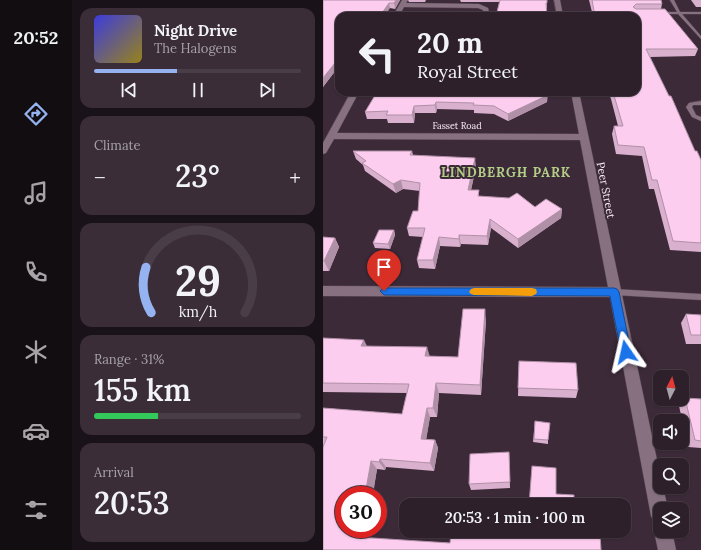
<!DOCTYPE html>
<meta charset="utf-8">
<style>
:root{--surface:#2e202b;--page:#3a2d37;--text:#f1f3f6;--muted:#a7a3a9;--line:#493e47;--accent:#95b2f1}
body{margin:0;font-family:Lora,serif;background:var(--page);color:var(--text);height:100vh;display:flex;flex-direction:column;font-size:15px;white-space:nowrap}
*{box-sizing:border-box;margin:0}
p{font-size:13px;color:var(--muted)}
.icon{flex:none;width:22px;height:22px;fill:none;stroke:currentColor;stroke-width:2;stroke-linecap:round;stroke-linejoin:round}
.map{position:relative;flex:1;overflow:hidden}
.side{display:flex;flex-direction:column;gap:8px;padding:8px;background:#191218;width:251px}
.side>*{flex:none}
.top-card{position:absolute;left:12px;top:12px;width:306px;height:84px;border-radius:12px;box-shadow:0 1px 3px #0004,0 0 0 1px var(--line);background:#2e202b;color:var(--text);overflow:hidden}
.needle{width:26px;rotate:6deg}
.fabs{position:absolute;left:330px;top:370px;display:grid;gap:8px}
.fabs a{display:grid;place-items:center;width:36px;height:36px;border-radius:8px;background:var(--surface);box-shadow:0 1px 3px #0004,0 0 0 1px var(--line);font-size:20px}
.speed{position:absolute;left:12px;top:486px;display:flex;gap:8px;font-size:20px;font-weight:700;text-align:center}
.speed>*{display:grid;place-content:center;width:52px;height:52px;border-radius:50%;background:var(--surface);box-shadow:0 1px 3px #0004,0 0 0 1px var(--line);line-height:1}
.speed .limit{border:6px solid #d22;background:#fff;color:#111}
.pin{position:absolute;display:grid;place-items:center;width:34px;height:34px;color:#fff;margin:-41px -17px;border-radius:50% 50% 50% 0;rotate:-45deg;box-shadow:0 0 4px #0007}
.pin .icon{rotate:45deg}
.me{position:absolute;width:44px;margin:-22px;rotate:349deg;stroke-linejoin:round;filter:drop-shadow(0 0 3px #0008)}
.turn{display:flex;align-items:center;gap:14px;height:84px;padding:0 16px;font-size:18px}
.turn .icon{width:52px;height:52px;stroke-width:2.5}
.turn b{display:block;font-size:28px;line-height:34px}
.big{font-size:30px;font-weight:600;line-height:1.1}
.side .widget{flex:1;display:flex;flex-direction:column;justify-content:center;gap:6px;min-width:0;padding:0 14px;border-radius:12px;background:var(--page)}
.side .dial{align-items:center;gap:0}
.dial svg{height:104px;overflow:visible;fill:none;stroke:var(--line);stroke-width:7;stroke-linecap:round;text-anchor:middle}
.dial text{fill:var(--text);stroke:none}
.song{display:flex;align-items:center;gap:12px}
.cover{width:48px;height:48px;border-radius:6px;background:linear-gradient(135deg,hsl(240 70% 55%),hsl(50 70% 35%))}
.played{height:4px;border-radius:2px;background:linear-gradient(90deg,var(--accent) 40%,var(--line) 40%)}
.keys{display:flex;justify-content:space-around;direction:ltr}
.heat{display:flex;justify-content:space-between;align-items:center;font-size:22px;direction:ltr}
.charge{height:6px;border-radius:3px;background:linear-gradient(90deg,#34c759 31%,var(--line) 0)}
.trip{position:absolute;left:76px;top:498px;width:232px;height:40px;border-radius:12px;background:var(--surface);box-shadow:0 1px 3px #0004,0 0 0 1px var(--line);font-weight:600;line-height:40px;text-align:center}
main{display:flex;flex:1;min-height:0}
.tabs{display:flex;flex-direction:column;width:72px;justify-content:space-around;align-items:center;background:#120d11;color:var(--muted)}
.tabs .icon{width:28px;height:28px}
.tabs .active{color:var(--accent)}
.tabs b{font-size:18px;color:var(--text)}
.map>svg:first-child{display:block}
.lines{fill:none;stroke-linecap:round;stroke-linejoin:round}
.lane-casing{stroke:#574753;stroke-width:1}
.street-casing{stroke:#574753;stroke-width:1}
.lane{fill:#877181;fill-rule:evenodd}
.street{fill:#877181;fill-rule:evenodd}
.wall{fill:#d9b0ce}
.shaded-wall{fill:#b090a7}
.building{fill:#fccdef;stroke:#b090a7}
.route{fill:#1a73e8;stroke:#114b97}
.slow{fill:#f59e0b}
.labels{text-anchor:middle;stroke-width:4;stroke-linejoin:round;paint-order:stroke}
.far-street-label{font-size:9px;fill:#f8ebf4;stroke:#3d2a39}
.street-label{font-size:11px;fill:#f8ebf4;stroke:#3d2a39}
.far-district-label{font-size:13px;font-weight:bold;letter-spacing:1px;fill:#b2cd86;stroke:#3d2a39}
</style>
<main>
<nav class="tabs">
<b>20:52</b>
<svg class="icon active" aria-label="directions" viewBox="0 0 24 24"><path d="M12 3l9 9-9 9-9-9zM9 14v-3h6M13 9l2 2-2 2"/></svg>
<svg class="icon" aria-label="music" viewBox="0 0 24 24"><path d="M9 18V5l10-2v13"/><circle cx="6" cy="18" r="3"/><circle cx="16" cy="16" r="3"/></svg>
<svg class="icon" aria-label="phone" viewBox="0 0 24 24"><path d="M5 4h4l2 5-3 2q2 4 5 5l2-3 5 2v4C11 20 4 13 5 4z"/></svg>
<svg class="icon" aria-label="climate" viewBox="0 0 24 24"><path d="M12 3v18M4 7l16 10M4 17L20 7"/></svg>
<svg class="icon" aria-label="car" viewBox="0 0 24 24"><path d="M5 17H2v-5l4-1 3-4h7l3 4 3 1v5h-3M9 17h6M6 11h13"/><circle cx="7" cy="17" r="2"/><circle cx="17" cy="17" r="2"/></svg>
<svg class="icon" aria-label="filters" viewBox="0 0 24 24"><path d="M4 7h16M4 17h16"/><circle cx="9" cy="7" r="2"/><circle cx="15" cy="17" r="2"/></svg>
</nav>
<section class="side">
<div class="widget">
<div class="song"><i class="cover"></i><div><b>Night Drive</b><p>The Halogens</p></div></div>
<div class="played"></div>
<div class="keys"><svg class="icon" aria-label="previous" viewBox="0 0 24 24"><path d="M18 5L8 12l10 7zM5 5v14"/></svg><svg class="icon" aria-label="pause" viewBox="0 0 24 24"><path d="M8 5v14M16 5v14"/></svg><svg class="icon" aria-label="next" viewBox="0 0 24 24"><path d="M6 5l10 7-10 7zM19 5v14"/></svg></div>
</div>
<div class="widget"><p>Climate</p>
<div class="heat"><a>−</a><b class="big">23°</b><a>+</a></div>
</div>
<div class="widget dial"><svg viewBox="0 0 100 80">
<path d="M14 69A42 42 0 1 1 86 69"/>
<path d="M14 69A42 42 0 0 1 10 34" stroke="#95b2f1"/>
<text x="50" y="56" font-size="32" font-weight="700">29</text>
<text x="50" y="72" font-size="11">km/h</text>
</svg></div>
<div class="widget"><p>Range · 31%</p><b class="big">155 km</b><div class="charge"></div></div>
<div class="widget"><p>Arrival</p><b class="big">20:53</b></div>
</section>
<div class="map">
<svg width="378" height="550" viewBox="0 0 378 550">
<rect width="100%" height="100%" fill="#3d2a39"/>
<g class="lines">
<!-- lane casing -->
<g class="lane-casing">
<g id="lane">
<polygon points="347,0 351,0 357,12 378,12 378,14 359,14 378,36 378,39 355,14 334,14 335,12 354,12"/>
<polygon points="378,101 378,105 370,105 369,107 373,115 378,117 378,121 369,117 363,107 366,103"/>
<polygon points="291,289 378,294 378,300 291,295 288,294 287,292 288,290"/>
</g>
</g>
<!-- street casing -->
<g class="street-casing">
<g id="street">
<polygon points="79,0 85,0 83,3 156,4 165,8 167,16 161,16 160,10 155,8 81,7 76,16 70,16"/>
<polygon points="231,0 237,0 240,16 234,16"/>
<polygon points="28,92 36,92 14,133 256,134 248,92 256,92 337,474 337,487 340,487 345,509 337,509 337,531 349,531 353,550 335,550 331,531 335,524 331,522 328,516 287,297 0,296 0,286 285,287 257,140 11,139 3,153 0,154 0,143"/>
</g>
</g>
<!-- lane -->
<use href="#lane" class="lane"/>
<!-- street -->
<use href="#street" class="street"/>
</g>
<!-- wall -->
<g class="wall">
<polygon points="0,0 77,0 72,9 67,8 16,16 16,66 0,87"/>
<polygon points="85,0 103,0 102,2 86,2"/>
<polygon points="137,0 224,0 224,8 177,2 138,2"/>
<polygon points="266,0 338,0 339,4 338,9 375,49 372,56 327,57 372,151 378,160 378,252 347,250 331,189 326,189 319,156 293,154 289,134 291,126 295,126 288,99 285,92 314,92 314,16 270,16"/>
<polygon points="368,0 378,0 378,7 373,7"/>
<polygon points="54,92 224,102 185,121 171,114 151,113 151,110 114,109 113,113 92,113 91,123 65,123 64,119 44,119 42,112"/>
<polygon points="30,151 89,151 90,155 153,167 148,190 156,190 156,196 212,207 239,209 238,218 195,248 168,228 165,245 138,244 137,247 117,246 112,269 96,268 94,260 100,237 86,236 84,228 95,211 97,191 80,189 73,193 42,171 40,165 33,159"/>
<polygon points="71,230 72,235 67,249 52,248 50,243"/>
<polygon points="0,237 12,238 16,247 6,271 0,271"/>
<polygon points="363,314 378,315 378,344 363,344 358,323"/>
<polygon points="163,320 158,395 116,393 114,417 107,417 103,439 112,440 115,448 111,471 63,467 62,470 54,469 42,538 127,543 204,537 205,531 251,531 251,533 278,550 0,550 1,445 0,445 0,408 79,414 84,393 0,392 0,338 44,346 107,356 135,357"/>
<polygon points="196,361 255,390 253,398 195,396"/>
<polygon points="362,398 378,399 378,448 365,447 356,406"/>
<polygon points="212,421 225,440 225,444 210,442"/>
<polygon points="186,452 187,488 148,490 146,484"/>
</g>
<!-- shaded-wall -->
<g class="shaded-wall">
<polygon points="73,0 77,0 72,9 71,3"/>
<polygon points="66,3 67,8 62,16 57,16"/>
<polygon points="16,58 16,66 0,87 0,78"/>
<polygon points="225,95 224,102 185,121 185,114"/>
<polygon points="113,102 114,109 113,113 112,105"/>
<polygon points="91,106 92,113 91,123 89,115"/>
<polygon points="152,158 153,167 146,199 145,190"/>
<polygon points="78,180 80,189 73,193 70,184"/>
<polygon points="239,209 238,218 195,248 195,239"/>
<polygon points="167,219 168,228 165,245 164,236"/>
<polygon points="71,230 72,235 67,249 65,244"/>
<polygon points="136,235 138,244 137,247 136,239"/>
<polygon points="116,237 117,246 112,269 110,260"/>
<polygon points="12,238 16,247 6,271 1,261"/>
<polygon points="162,309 163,320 158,395 157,385"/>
<polygon points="41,340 46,350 38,346"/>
<polygon points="104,347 107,357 102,356"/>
<polygon points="113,383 116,393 114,417 110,408"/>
<polygon points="104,408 107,417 102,447 98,439"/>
<polygon points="112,440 115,448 111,471 107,463"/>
<polygon points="57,459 63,467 62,470 56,462"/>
<polygon points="48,461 54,469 50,495 42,495"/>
<polygon points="36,529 44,529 42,542 34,537"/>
</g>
<!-- building -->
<g class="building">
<polygon points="0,0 73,0 71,3 66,3 57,16 16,16 16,58 0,78"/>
<polygon points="177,0 224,0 224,3 223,3 224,16 173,16"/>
<polygon points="269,0 338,0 339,4 313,4 310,7 313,9 342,9 375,49 323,49 346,96 348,96 372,151 374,151 378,160 378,243 350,241 334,180 329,180 321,147 295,145 291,126 300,126 290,92 314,92 314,16 272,16"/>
<polygon points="54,92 218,92 225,95 185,114 171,106 150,105 151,103 113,102 112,105 91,106 89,115 63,115 65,111 42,112"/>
<polygon points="30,151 89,151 87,155 152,158 145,190 156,190 155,196 186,198 194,193 212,207 223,199 239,209 195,239 167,219 164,236 136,235 136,239 116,237 110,260 94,260 102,228 84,228 90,211 95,211 97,183 78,180 70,184 39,163 43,161"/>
<polygon points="56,230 71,230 65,244 50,243"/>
<polygon points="0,237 12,238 1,261 0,261"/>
<polygon points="140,309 162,309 157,385 113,383 110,408 104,408 98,439 112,440 107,463 57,459 56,462 48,461 42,495 21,495 21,529 36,529 34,537 127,543 128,531 205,537 205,531 251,531 251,533 277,534 278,550 0,550 0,447 4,437 0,437 0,408 79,414 86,384 0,383 0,338 41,340 38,346 104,347 102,356 135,357"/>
<polygon points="363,314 378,315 378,335 368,335"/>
<polygon points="196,361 253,363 255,390 195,388"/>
<polygon points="362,398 378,399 378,441 372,440"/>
<polygon points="212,421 227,423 225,440 211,439"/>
<polygon points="186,452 187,482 146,484 147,454"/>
<polygon points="209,466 233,468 233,494 251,495 251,505 206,505"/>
</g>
<!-- route -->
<polygon class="route" points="61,288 291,288 294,289 296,292 308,352 307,355 303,357 299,355 298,352 287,296 61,295 57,291"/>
<!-- slow -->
<polygon class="slow" points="151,288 209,288 213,289 214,292 213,294 209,296 151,295 148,294 146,292 148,289"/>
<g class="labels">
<!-- far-street labels -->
<g class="far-street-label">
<text x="134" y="129">Fasset Road</text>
</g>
<!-- street labels -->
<g class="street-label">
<text transform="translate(283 190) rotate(79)" y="4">Peer Street</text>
</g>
<!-- far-district labels -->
<g class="far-district-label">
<text x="183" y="177">LINDBERGH PARK</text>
</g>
</g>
</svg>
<div class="fabs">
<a><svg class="needle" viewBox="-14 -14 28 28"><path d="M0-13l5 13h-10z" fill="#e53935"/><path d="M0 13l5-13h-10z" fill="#a7a3a9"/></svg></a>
<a><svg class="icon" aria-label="sound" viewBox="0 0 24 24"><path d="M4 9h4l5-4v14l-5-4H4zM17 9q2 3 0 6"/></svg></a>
<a><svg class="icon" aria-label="search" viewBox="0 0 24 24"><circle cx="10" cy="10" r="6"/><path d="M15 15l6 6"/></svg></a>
<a><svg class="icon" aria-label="layers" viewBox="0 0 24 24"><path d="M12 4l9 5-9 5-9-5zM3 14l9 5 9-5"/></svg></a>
</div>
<div class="speed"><div class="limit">30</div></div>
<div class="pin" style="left:61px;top:291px;background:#d93025"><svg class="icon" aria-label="arrive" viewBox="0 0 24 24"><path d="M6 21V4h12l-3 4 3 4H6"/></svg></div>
<svg class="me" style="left:303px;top:352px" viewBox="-20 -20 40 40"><path d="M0-17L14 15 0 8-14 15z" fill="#1a73e8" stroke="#fff" stroke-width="4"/></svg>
<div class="trip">20:53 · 1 min · 100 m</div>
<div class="top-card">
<div class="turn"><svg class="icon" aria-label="left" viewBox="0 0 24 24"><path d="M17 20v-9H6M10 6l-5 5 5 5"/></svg><div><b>20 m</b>Royal Street</div></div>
</div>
</div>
</main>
